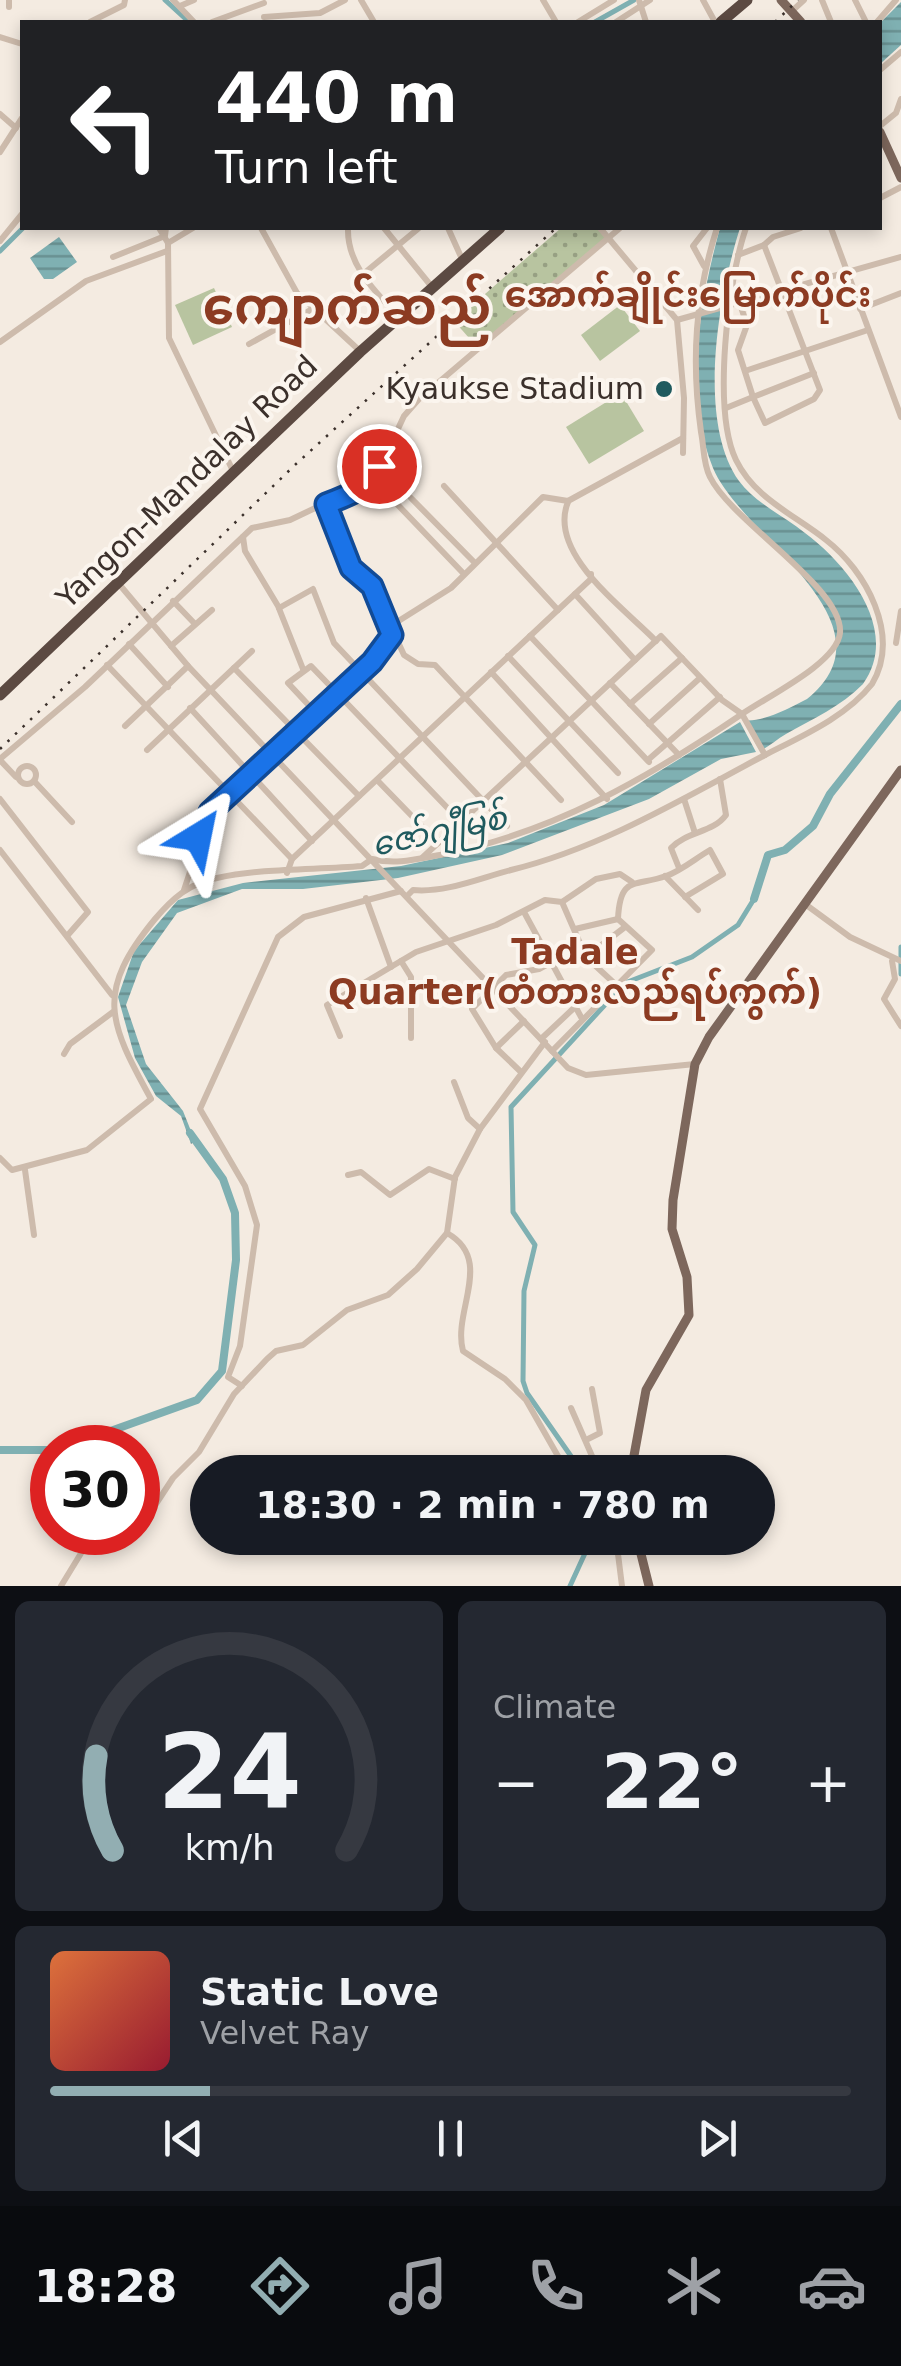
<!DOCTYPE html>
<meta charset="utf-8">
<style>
:root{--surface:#171b24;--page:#242831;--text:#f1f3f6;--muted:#9ea1a6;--line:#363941;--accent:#92aeb2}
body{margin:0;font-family:"DejaVu Sans","Noto Sans Myanmar",sans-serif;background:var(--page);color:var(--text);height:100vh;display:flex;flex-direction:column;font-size:38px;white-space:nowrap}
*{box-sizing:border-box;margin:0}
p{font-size:32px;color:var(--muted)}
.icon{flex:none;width:55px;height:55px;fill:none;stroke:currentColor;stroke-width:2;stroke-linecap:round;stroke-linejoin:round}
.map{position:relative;height:1586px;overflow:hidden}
.sheet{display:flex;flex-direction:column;gap:15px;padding:15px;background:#0d0f14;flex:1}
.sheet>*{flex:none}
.banner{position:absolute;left:20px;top:20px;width:862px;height:210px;border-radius:0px;box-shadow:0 5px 15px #0003;background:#202124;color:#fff;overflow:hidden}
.speed{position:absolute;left:30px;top:1425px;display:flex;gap:20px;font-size:50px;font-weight:700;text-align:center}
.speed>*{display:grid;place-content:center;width:130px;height:130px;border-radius:50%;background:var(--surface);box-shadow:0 5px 15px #0003;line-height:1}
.speed .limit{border:15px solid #d22;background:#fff;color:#111}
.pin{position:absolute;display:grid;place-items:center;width:85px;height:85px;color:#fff;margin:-42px;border:5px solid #fff;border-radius:50%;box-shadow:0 2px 10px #0007}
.me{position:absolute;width:110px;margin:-55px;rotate:35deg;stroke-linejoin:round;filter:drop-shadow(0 0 8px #0008)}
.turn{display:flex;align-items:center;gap:35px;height:210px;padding:0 30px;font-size:45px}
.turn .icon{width:130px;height:130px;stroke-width:2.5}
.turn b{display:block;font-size:70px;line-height:85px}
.big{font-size:75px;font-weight:700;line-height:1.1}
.sheet .card{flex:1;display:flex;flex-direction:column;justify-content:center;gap:15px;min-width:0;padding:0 35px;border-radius:15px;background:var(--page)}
.sheet .dial{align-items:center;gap:0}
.dial svg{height:260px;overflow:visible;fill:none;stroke:var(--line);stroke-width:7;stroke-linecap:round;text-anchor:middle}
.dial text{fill:var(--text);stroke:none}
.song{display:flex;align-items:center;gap:30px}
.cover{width:120px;height:120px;border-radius:15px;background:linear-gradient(135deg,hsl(20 70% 55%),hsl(350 70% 35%))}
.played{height:10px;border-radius:5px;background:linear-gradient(90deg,var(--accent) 20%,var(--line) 20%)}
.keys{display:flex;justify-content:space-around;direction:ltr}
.heat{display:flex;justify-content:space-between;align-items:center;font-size:55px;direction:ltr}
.sheet .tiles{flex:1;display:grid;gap:15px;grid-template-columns:1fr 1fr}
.card:last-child{grid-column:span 2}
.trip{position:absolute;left:190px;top:1455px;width:585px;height:100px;border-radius:50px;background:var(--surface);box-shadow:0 5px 15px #0003;font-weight:700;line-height:100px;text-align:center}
.tab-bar{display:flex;height:160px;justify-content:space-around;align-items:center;background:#090b0e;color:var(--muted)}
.tab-bar .icon{width:70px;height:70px}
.tab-bar .on{color:var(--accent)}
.tab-bar b{font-size:45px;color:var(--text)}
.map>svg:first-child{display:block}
.green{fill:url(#green-dots)}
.pitch{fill:#b8c4a0}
.water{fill:url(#water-rules)}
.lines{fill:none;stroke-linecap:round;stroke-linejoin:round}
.canal{stroke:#7fb0b2;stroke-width:5}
.river{stroke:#7fb0b2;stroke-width:8}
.minor{stroke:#cdbbac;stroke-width:6}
.major{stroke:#7d675c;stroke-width:9}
.highway{stroke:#5c4a42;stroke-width:11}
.rail{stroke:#3b302b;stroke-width:2.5;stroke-dasharray:2.5 8;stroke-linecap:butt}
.route-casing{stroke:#114b97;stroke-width:25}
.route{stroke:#1a73e8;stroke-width:18}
.poi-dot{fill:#1f5a5e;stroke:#fbf5ee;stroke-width:4}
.labels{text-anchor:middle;stroke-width:8;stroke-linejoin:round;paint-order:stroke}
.poi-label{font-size:30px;fill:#3b302b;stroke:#fbf5ee;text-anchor:end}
.street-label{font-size:30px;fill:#3b302b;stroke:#fbf5ee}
.water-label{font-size:32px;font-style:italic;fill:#1f5a5e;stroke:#fbf5ee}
.quarter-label{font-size:35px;font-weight:bold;fill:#8c3b22;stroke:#fbf5ee}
.town-label{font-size:50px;font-weight:bold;fill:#8c3b22;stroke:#fbf5ee}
</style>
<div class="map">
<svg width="901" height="1586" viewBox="0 0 901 1586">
<defs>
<pattern id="green-dots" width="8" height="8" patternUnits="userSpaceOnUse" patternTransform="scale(2.5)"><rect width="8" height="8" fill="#b8c4a0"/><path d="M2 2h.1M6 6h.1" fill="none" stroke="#97a083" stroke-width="1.8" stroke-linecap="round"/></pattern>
<pattern id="water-rules" width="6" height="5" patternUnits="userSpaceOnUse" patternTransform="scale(2.5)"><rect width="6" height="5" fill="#7fb0b2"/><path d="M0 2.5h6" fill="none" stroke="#699091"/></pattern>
</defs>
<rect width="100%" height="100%" fill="#f4ebe1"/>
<!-- green -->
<polygon class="green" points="561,228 598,228 608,238 477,347 454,321"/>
<!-- pitch -->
<g class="pitch">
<polygon points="214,288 232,327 193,345 175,305"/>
<polygon points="620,305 640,331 600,361 581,335"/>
<polygon points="621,393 644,431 589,464 566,427"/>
</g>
<!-- water -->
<g class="water">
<polygon points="901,2 901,45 880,64 880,23"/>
<path d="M720,228H740C719,294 696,420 739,481C755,503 784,516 805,533C848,565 901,631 863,684C842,706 812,719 786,734C777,739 770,746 760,751L743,720C763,723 789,708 807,699C901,623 741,536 713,468C683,394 700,301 720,228Z"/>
<polygon points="59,237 77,262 53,279 44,279 30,258"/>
<polygon points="740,722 756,752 721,759 649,799 502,855 398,878 303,889 242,889 177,913 142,962 126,1005 146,1064 183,1111 195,1141 191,1144 181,1116 156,1096 135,1058 118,997 134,951 178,900 243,883 401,866 508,843 604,805"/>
</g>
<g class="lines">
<!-- canal -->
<g class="canal">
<polyline points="165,0 189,22"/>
<polyline points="595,22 634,0"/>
<polyline points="0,251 23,228"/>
<polyline points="901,947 901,974"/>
<polyline points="582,1472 527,1393 523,1381 524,1291 535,1245 513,1212 511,1107 625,983 692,957 738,925 754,899"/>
<polyline points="570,1586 592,1538"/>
</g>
<!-- river -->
<g class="river">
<polyline points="754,899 768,855 785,850 813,826 830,794 901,704"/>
<polyline points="63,1448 197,1400 222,1371 236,1260 235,1213 223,1179 190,1133"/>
<polyline points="0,1450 52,1450"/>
</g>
<!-- minor -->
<g class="minor">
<polyline points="173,0 194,22"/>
<polyline points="361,0 374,22"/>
<polyline points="543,0 556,22"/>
<polyline points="639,0 646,22"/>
<polyline points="703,0 715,22"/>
<polyline points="822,0 831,22"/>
<polyline points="855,0 866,22"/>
<polyline points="180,6 194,0"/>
<polyline points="9,7 9,0"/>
<polyline points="792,11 804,0"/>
<polyline points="264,17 320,13 345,0"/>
<polyline points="90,22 124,5 125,0"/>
<polyline points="212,22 264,3"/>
<polyline points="578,22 614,0"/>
<polyline points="616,22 650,0"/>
<polyline points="877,22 896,0"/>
<polyline points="0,37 22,44"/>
<polyline points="880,70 901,52"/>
<polyline points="0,114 16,128"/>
<polyline points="880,126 896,113 901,99"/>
<polyline points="0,152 22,118"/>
<polyline points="880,198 901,187"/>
<polyline points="159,228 168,243 169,338 233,471"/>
<polyline points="261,228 297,293 360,351"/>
<path d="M348,228C347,265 374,290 398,316"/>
<polyline points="384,228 432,287"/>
<polyline points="448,228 462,259"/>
<polyline points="600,228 677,320 684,398 683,453"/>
<polyline points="831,228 901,417"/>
<polyline points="0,241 22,214"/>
<polyline points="168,243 193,228"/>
<polyline points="764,245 773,237 801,228"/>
<polyline points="113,257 165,236 166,228"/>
<polyline points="704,266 693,246 707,228"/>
<polyline points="362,275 419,228"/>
<polyline points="739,301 747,325 738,350 753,397 814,373"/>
<polyline points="860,309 901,293"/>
<polyline points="677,320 901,257"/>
<polyline points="0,342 86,281 167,251"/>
<polyline points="249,344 314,308"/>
<polyline points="745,371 868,330"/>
<polyline points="726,408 753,397 765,423 814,399 820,390 764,245 738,255"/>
<polyline points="374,480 463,573"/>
<polyline points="444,486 558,610"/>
<polyline points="411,498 474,562"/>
<path d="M568,502C547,553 624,608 656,641"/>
<polyline points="326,504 351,568 372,586 404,655 418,664 435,665 561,800"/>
<polyline points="243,537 245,551 278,606 303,669"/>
<polyline points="119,584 188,666 568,1068 586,1075 695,1064"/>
<polyline points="575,594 635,660"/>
<polyline points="173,601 195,624"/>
<polyline points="279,608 313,589 334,643 507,826"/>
<polyline points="389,627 451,588 543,497 568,501 683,438"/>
<polyline points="530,636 649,762"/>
<polyline points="896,643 901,611"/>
<polyline points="129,644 168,687"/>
<polyline points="171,646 212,610"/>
<polyline points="508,656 618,773"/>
<polyline points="107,665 292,859"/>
<polyline points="234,668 359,796"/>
<polyline points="491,672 607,799"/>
<polyline points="610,683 679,755"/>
<polyline points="630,704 682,658"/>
<polyline points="190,708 312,841"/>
<polyline points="316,713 288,683 311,666 461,822"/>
<polyline points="649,724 700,678"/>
<polyline points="125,726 188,666"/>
<polyline points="147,750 252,651"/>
<polyline points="0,759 85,687 252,528 290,520 374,480 404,416 419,399 620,228"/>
<polyline points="649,759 720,697"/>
<polyline points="0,760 16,777"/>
<circle cx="27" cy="775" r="9"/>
<polyline points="377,780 438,843"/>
<polyline points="34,781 72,822"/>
<polyline points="0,799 88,912 67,936"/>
<polyline points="684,799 695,833"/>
<polyline points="0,850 112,995"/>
<path d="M423,857L661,636L722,700L742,714C768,696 837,663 840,633C844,588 732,522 710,477C703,464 704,446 701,432C691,361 695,296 717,228"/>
<path d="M679,868L671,848C687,831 713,833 726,815L720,779"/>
<polyline points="287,873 292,859 591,579 591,574"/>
<polyline points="665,876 698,910"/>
<polyline points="184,890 210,812 372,662 391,635"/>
<path d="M408,895L413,890C446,893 480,878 511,870C601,848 684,798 765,755"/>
<polyline points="366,898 391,967"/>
<polyline points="562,902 596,879 620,874 632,882"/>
<polyline points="805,904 850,937 901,961"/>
<polyline points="524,912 581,1017"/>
<polyline points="575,929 618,919"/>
<polyline points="586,957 625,927"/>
<polyline points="401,961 411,977 411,1038"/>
<polyline points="892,961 895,979 884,999 901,1026"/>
<polyline points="340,1036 327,1005 416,952 496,925 545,900 562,902 586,957 614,983"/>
<polyline points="541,1039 575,1007"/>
<polyline points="496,1048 524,1021"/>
<path d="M552,1051L652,950L618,919C620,875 635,887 666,876C681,871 696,858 710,850L723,874L685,897"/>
<polyline points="64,1054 70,1044 113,1012"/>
<polyline points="521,1072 496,1048 472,1009 506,975 539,969 581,946"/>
<polyline points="454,1082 468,1118 480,1129"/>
<path d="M0,1158L12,1170L87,1150L151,1099C108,1021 95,992 155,919C172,899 189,883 217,878C263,868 315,870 362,866L372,859C396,865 417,859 440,855C553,833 648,778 742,714L765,755C802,736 846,717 872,684C901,635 866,571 826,540C795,515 755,499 736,460C712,410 728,279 746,228"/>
<polyline points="25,1170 34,1235"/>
<polyline points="348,1175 361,1172 390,1195 429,1169 455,1179"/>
<path d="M447,1233C495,1260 452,1311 463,1351L505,1379L526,1400L567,1472"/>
<polyline points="242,1386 228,1377 240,1346 257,1225 245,1186 200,1109 278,937 304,917 401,891"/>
<polyline points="571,1408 599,1472"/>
<polyline points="588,1439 600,1433 592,1389"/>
<polyline points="138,1520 152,1510 173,1478 199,1452 234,1394 267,1359 276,1351 303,1345 347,1310 388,1295 417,1269 447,1233 455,1177 480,1129 545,1042"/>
<polyline points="616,1538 622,1586"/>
<polyline points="61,1586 94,1532"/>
</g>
<!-- major -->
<g class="major">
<polyline points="781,0 801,22"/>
<polyline points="880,132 901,178"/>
<polyline points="631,1472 646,1390 689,1315 687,1277 672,1229 673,1200 695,1064 709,1037 901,770"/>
<polyline points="637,1538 649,1586"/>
</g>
<!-- highway -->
<g class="highway">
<polyline points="721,22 747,0"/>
<polyline points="0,695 360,352 500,228"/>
</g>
<!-- rail -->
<g class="rail">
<polyline points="775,22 798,0"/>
<polyline points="0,749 296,464 556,228"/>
</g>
</g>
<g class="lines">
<!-- route casing -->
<g class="route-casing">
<path id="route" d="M198,837L210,812L372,662L392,635L372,586L351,568L326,504C348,495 370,490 379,466"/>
</g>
<!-- route -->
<use href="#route" class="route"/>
</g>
<!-- markers -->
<circle class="poi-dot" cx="664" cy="389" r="10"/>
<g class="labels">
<!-- poi labels -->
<g class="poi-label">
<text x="644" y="399">Kyaukse Stadium</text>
</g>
<!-- street labels -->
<g class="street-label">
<text transform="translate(187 482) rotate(-44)" y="10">Yangon-Mandalay Road</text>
</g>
<!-- water labels -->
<g class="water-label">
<text transform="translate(439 831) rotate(-12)" y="11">ဇော်ဂျီမြစ်</text>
</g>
<!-- quarter labels -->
<g class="quarter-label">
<text x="688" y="307">အောက်ချိုင်းမြောက်ပိုင်း</text>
<text x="575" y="964">Tadale<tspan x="575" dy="40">Quarter(တံတားလည်ရပ်ကွက်)</tspan></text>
</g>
<!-- town labels -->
<g class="town-label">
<text x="347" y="324">ကျောက်ဆည်</text>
</g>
</g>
</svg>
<div class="speed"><div class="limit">30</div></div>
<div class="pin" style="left:379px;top:466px;background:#d93025"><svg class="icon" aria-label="arrive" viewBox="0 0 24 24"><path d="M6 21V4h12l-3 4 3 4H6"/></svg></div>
<svg class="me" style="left:198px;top:837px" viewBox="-20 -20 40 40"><path d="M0-17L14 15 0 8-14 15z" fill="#1a73e8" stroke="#fff" stroke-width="4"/></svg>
<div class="trip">18:30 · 2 min · 780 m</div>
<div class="banner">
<div class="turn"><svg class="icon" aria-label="left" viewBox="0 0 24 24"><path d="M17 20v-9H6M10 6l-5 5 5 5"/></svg><div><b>440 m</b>Turn left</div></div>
</div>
</div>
<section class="sheet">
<div class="tiles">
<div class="card dial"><svg viewBox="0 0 100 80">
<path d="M14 69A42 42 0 1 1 86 69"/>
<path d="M14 69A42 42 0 0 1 9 40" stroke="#92aeb2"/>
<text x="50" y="56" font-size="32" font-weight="700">24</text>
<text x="50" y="72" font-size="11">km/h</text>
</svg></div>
<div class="card"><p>Climate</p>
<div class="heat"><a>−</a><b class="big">22°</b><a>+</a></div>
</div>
<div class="card">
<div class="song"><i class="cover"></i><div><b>Static Love</b><p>Velvet Ray</p></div></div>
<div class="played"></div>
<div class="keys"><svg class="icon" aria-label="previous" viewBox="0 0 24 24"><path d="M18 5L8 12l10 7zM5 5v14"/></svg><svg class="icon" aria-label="pause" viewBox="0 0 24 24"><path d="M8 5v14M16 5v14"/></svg><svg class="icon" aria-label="next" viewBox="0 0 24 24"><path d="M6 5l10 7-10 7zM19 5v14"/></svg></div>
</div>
</div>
</section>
<nav class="tab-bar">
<b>18:28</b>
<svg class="icon on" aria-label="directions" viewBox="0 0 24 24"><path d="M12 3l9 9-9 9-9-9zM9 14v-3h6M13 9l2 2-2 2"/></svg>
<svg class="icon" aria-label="music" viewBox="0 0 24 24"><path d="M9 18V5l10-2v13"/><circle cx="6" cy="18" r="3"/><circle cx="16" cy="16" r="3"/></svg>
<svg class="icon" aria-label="phone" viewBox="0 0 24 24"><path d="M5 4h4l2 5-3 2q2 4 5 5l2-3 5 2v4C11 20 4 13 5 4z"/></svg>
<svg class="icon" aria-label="climate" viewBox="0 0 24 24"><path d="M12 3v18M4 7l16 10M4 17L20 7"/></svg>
<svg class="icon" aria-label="car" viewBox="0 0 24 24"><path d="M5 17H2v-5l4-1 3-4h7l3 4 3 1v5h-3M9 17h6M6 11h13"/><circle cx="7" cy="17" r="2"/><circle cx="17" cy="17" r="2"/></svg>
</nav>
